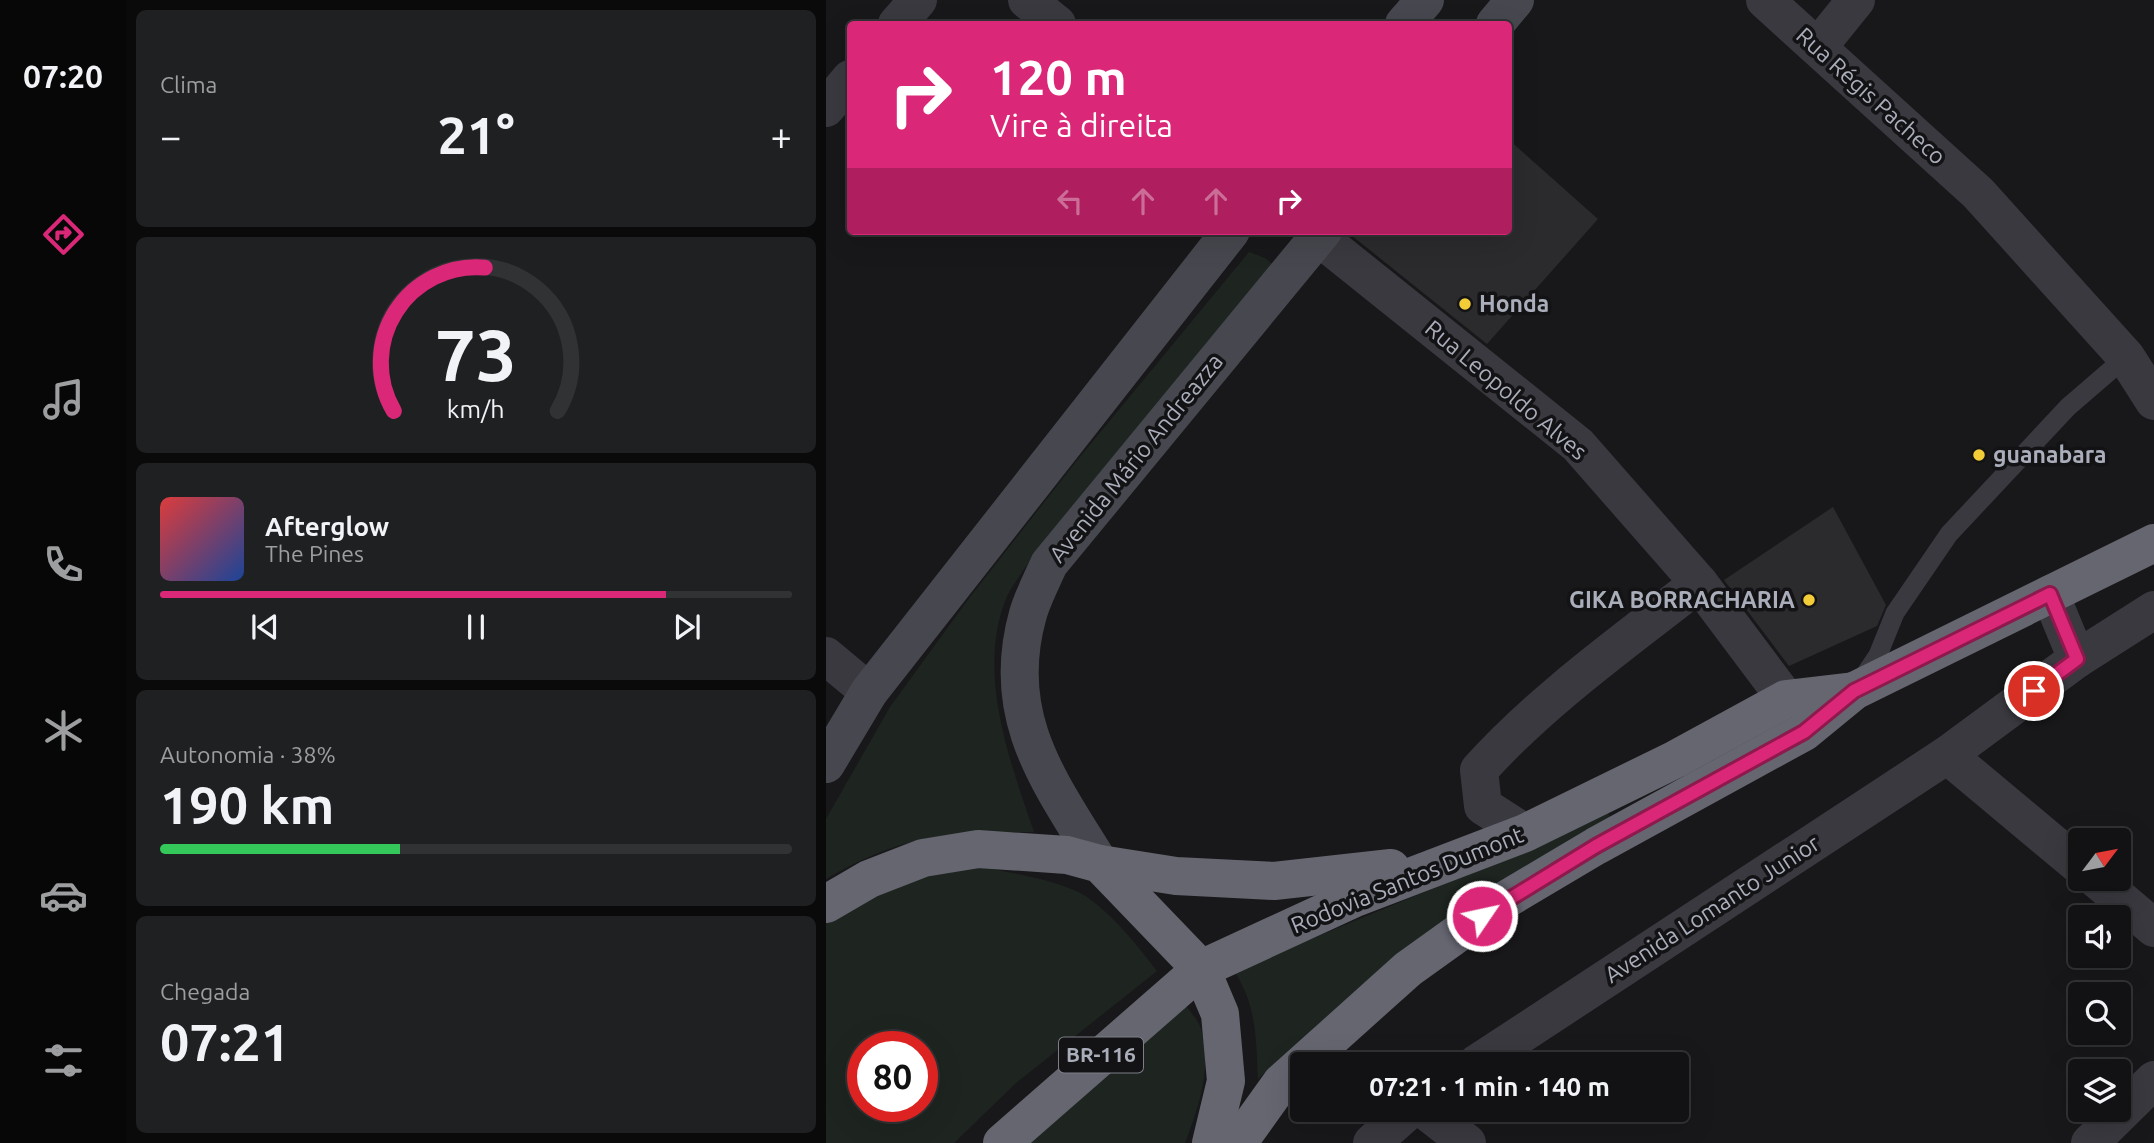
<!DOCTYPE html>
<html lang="pt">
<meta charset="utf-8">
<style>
:root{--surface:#121214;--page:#1f2022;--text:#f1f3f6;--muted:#9c9ea0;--line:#313234;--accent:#db2777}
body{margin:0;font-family:Ubuntu,sans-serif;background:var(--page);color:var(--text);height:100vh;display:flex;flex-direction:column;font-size:26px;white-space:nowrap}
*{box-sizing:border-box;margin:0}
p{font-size:23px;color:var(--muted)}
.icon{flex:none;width:38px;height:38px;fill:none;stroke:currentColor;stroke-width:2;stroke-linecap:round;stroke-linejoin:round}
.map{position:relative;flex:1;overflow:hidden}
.side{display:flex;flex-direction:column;gap:10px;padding:10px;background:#0a0a0b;width:700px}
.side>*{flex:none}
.banner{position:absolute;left:21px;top:21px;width:665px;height:214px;border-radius:7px;box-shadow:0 7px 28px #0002,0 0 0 2px var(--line);background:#db2777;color:#fff;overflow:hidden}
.needle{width:46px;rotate:58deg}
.fabs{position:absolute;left:1242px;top:828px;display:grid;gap:14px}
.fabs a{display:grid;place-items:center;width:63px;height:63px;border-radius:7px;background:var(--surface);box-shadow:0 7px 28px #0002,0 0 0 2px var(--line);font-size:35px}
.speed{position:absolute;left:21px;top:1031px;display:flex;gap:14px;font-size:35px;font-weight:700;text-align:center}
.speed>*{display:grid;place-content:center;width:91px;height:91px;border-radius:50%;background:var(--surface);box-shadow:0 7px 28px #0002,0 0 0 2px var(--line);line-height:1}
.speed .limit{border:10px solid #d22;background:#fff;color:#111}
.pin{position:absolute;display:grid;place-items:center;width:60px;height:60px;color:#fff;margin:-30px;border:4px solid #fff;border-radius:50%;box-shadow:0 2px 7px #0007}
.me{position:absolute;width:77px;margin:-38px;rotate:56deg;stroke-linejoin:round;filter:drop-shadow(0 0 5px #0008)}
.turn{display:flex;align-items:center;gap:24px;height:147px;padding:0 28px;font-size:32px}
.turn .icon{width:91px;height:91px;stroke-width:2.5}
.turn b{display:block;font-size:49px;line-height:60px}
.lanes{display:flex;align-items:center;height:66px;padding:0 28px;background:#0003;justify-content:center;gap:35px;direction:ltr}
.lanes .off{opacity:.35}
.big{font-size:52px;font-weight:600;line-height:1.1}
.side .widget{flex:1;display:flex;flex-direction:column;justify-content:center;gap:10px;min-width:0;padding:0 24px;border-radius:10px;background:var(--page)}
.side .dial{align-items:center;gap:0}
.dial svg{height:182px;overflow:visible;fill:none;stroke:var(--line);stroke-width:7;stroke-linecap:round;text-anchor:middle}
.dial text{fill:var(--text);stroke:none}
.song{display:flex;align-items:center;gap:21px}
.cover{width:84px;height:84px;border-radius:10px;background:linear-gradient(135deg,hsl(0 70% 55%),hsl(220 70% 35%))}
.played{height:7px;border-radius:4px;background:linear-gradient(90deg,var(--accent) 80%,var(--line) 80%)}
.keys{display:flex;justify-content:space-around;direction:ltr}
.heat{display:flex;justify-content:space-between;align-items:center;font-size:38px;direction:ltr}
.charge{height:10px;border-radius:5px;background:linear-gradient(90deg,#34c759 38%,var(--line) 0)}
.trip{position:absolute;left:464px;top:1052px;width:399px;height:70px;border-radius:7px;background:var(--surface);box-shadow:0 7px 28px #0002,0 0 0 2px var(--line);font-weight:600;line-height:70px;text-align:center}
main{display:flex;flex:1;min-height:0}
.tabs{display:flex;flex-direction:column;width:126px;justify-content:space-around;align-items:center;background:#070708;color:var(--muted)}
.tabs .icon{width:49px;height:49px}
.tabs .current{color:var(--accent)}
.tabs b{font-size:32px;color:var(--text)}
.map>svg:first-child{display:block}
.green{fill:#1e2520;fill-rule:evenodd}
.building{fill:#2b2b2e}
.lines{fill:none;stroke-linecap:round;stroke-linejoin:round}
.lane{stroke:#39393f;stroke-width:19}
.street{stroke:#39393f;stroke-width:38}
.secondary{stroke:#47484f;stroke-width:38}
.highway{stroke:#656670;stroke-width:38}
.route-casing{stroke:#8e194d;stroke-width:18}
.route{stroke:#db2777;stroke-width:12}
.poi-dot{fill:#f2cd37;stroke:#131315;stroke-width:2.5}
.labels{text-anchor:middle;stroke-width:7;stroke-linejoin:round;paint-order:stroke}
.shield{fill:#131315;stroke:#7d7f88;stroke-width:2}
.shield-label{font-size:21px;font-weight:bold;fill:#aaadba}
.street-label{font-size:23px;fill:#aaadba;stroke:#131315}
.poi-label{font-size:23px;font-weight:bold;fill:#aaadba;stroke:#131315;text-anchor:start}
</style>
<main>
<nav class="tabs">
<b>07:20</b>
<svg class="icon current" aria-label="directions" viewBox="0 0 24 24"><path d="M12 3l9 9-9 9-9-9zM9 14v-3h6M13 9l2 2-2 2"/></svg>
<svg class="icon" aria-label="music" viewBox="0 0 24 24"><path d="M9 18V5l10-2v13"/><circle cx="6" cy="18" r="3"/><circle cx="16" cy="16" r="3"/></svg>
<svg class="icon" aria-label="phone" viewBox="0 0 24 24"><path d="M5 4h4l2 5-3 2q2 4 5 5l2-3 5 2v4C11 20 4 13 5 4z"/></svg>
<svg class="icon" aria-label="climate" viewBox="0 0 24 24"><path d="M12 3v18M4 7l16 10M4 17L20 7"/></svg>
<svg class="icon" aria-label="car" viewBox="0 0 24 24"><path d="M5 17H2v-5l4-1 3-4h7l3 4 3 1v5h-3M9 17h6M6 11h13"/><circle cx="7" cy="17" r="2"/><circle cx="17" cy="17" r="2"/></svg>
<svg class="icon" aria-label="filters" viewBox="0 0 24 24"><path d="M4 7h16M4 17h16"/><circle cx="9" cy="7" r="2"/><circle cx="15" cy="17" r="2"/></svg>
</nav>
<section class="side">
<div class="widget"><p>Clima</p>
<div class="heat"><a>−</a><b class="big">21°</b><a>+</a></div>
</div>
<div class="widget dial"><svg viewBox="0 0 100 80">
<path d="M14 69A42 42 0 1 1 86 69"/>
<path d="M14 69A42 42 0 0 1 54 6" stroke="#db2777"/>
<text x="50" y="56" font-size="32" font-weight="700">73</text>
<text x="50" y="72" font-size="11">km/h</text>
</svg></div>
<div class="widget">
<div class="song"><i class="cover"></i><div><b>Afterglow</b><p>The Pines</p></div></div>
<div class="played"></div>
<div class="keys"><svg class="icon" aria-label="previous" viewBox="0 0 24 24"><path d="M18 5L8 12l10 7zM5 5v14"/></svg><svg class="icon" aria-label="pause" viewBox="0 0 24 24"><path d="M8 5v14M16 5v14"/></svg><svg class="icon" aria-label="next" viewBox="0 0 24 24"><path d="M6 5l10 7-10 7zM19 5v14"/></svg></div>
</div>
<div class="widget"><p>Autonomia · 38%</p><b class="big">190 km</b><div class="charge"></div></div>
<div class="widget"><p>Chegada</p><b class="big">07:21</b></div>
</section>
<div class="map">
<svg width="1328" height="1143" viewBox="0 0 1328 1143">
<rect width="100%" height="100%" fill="#18181a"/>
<!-- green -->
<g class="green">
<path d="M423,252L439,258L456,272L198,569C192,579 183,590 179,601C151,676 184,761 208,832C122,832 77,834 0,879V819L64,707L144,597L249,463Z"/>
<path d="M780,810L787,821L597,937L529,991L432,1079C430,1040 431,1005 408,971L671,862Z"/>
<path d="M157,867C187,874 235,880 261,897C289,917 310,944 331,971L190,1083L128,1143H0V923L88,873ZM37,1046H96V1106H37Z"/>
<path d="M360,1006C365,1013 373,1021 375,1029C387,1066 372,1109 359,1143H195Z"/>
</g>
<!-- building -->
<g class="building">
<polygon points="682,139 772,219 661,344 525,235 529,231 682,231"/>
<polygon points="1007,507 1060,605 1051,626 963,666 898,580"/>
</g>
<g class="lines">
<!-- lane -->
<polyline class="lane" points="1036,679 1052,655 1069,613 1123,534 1242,407 1300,357"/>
<!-- street -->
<g class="street">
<polyline points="201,0 231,24"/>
<polyline points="939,0 1152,193 1300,357 1328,401"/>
<polyline points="71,24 92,0"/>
<polyline points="992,47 1030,0"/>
<polyline points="0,108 24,79"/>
<polyline points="485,231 752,445 873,583 960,699"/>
<polyline points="1224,594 1251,659"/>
<polyline points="0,656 43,692"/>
<polyline points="1121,755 1255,867"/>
<path d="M699,833L657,806L653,770C717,699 798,642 873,583"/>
<polyline points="1269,878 1328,928"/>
<polyline points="650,1064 1121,755 1251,659 1328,610"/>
<polyline points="599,1110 641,1143"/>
<polyline points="546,1143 583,1110"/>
<polyline points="1264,1143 1328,1080"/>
</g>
<!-- secondary -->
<g class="secondary">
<polyline points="578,24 599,0"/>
<polyline points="669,24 689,0"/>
<polyline points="0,764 43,692 405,231"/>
<path d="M274,864C223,781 173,717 202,614C207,597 216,580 223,564L497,231"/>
</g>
<!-- highway -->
<g class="highway">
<polyline points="274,864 350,876 448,881 565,868"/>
<polyline points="0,904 43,879 97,858 152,849 241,855 274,864 375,969 394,1014 400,1081 385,1143"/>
<polyline points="176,1143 375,969 529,898 699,833 850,759 960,699 1028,691"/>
<polyline points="412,1143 455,1083 582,969 674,903 770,846 978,732 1028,691 1328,543"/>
</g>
</g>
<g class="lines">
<!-- route casing -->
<g class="route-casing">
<polyline id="route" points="656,916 770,846 978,732 1028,691 1224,594 1251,659 1208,691"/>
</g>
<!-- route -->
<use href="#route" class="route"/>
</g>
<!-- markers -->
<g class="poi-dot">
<circle cx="639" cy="304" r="7"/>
<circle cx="1153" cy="455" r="7"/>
<circle cx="983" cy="600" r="7"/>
</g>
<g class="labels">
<!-- shield labels -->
<rect class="shield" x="233" y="1037.5" width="84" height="35" rx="5"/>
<g class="shield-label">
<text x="275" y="1062">BR-116</text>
</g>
<!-- street labels -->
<g class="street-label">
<text transform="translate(1045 96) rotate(42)" y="8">Rua Régis Pacheco</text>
<text transform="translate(680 390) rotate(40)" y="8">Rua Leopoldo Alves</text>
<text transform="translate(310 458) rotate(-51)" y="8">Avenida Mário Andreazza</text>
<text transform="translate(581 880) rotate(-22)" y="8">Rodovia Santos Dumont</text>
<text transform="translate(886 909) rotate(-33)" y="8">Avenida Lomanto Junior</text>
</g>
<!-- poi labels -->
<g class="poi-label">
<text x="653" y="312">Honda</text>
<text x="1167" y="463">guanabara</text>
<text x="969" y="608" text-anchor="end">GIKA BORRACHARIA</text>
</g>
</g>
</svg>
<div class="fabs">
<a><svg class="needle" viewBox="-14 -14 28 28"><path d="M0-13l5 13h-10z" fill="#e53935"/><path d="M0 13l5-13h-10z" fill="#9c9ea0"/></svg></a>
<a><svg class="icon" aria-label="sound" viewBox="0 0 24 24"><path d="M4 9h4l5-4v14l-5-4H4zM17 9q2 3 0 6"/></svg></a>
<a><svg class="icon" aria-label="search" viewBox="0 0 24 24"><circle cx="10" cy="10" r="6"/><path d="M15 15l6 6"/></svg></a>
<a><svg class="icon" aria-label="layers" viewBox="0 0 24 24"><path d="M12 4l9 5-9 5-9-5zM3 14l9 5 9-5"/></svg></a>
</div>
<div class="speed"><div class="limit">80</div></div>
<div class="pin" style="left:1208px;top:691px;background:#d93025"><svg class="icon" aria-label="arrive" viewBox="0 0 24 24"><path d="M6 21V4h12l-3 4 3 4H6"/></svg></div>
<svg class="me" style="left:656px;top:916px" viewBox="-20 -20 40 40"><circle r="17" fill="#db2777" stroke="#fff" stroke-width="3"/><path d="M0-11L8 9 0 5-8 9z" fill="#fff"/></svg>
<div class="trip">07:21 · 1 min · 140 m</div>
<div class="banner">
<div class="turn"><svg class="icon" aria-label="right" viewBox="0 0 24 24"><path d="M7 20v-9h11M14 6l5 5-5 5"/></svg><div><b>120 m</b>Vire à direita</div></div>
<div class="lanes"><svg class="icon off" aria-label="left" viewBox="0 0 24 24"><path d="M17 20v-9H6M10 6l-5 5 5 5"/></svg><svg class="icon off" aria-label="ahead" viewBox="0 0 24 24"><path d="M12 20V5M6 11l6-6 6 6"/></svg><svg class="icon off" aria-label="ahead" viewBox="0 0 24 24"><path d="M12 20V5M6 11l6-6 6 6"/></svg><svg class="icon" aria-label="right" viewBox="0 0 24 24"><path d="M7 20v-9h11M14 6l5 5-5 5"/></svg></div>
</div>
</div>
</main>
